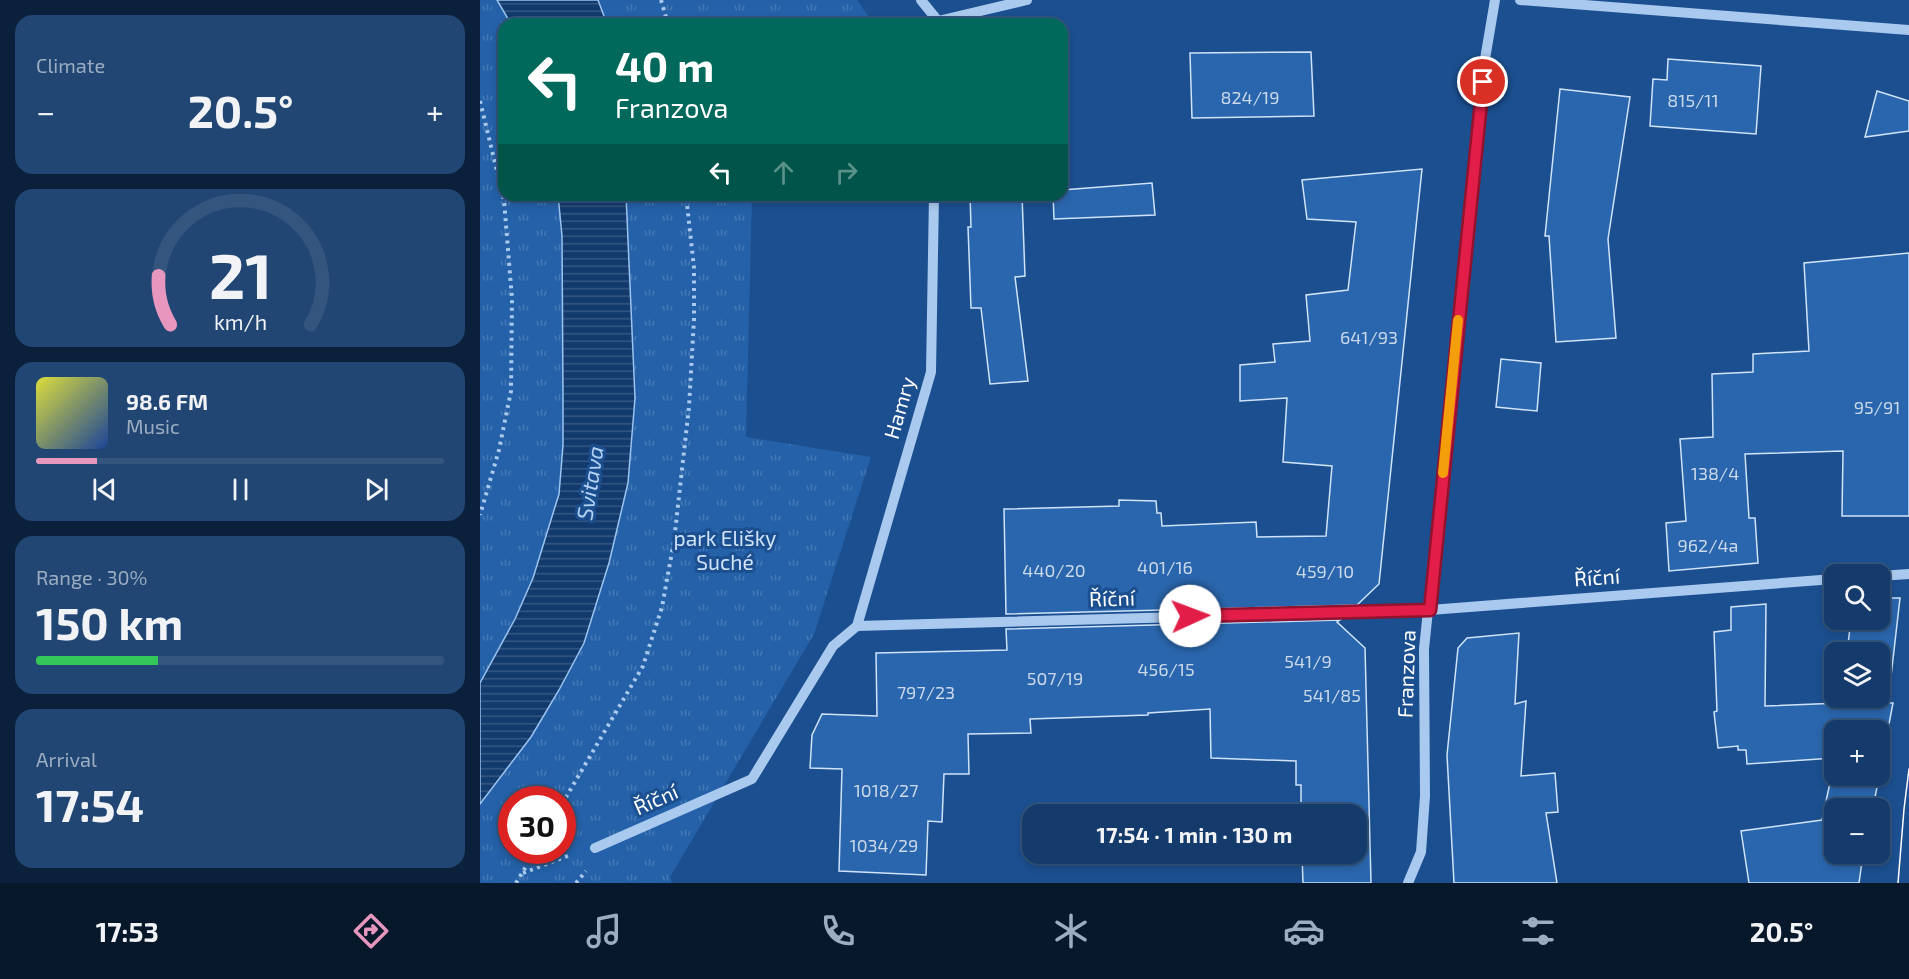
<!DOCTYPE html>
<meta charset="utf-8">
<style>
:root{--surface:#143b6b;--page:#214673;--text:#f1f3f6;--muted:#9dadc1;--line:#33557e;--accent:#e797bd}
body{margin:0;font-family:"Exo 2",sans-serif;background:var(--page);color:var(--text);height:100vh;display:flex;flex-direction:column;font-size:22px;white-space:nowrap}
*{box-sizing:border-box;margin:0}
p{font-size:20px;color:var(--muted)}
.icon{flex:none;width:33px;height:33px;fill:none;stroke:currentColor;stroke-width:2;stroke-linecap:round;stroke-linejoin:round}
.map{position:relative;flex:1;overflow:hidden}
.side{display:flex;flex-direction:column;gap:15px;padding:15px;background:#0b203b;width:480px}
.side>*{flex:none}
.top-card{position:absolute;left:18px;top:18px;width:570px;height:183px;border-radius:18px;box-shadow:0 3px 9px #0003,0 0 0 2px var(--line);background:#00695c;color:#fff;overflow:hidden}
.controls{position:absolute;left:1344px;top:564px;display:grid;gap:12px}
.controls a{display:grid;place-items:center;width:66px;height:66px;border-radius:12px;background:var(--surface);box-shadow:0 3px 9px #0003,0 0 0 2px var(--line);font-size:30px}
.speed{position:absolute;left:18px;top:786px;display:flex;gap:12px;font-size:30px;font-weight:700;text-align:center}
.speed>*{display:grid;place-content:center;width:78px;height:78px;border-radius:50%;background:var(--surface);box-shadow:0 3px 9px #0003,0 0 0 2px var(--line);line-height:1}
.speed .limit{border:9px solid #d22;background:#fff;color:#111}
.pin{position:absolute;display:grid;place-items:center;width:51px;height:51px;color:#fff;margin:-26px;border:3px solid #fff;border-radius:50%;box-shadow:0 2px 6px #0007}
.me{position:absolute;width:66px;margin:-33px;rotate:88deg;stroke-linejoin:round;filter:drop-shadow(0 0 4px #0008)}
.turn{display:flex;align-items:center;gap:21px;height:126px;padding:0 18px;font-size:27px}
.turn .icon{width:78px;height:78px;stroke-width:2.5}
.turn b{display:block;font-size:42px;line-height:51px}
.lanes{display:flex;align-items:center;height:57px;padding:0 18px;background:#0003;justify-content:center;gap:30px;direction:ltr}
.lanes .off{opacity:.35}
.big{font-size:45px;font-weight:700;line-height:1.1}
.side .tile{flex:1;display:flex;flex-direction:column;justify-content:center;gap:9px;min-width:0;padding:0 21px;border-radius:18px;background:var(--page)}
.side .dial{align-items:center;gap:0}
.dial svg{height:156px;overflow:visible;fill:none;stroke:var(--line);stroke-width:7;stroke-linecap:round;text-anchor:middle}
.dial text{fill:var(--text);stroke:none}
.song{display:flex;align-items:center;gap:18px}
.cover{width:72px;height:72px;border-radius:9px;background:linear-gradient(135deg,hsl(60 70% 55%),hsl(220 70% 35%))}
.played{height:6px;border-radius:3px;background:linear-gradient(90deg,var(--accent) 15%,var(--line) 15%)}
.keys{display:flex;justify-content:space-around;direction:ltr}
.heat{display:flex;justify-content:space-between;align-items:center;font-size:33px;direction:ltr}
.charge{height:9px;border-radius:4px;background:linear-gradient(90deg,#34c759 30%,var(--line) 0)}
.trip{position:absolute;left:542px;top:804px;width:345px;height:60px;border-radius:18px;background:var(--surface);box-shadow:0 3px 9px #0003,0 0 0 2px var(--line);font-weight:700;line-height:60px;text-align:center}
.tab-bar{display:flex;height:96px;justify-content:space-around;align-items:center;background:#08182b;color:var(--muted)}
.tab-bar .icon{width:42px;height:42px}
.tab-bar .selected{color:var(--accent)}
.tab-bar b{font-size:27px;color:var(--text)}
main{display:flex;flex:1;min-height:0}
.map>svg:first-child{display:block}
.park{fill:url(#park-tufts);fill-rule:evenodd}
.water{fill:url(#water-rules);stroke:#9cc4f0;stroke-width:1.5}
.building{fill:#2a66ad;stroke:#cfe3fa;stroke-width:1.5}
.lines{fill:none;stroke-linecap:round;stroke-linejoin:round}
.path{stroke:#a9c9ee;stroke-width:4;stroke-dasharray:3 4.5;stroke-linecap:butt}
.minor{stroke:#a9c9ee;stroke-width:10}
.tram{stroke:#fff;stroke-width:1.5}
.route-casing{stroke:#92132f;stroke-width:15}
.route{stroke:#e11d48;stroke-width:10}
.slow{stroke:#f59e0b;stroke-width:10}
.labels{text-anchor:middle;stroke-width:6;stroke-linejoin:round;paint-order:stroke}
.number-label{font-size:18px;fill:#cad9ea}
.street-label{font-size:21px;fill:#fff;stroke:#1b4f8f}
.park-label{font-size:21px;fill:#cfe3fa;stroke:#1b4f8f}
.water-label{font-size:22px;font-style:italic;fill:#b5d3f5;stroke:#1b4f8f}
</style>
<main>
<section class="side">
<div class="tile"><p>Climate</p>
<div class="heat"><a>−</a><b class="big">20.5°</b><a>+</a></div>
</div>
<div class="tile dial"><svg viewBox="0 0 100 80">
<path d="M14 69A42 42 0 1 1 86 69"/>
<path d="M14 69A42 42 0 0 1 8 44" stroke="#e797bd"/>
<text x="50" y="56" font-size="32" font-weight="700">21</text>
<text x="50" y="72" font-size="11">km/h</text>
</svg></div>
<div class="tile">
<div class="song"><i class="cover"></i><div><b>98.6 FM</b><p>Music</p></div></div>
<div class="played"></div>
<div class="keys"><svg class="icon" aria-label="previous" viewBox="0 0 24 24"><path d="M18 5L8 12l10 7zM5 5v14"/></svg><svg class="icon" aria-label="pause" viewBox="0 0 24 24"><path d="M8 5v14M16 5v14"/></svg><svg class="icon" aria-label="next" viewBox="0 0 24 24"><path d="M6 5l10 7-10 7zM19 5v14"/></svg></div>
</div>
<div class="tile"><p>Range · 30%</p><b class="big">150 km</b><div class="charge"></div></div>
<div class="tile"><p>Arrival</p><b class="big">17:54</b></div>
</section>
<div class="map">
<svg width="1429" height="883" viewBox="0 0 1429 883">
<defs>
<pattern id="park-tufts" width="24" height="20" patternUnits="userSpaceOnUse" patternTransform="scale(1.5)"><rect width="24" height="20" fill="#2461a8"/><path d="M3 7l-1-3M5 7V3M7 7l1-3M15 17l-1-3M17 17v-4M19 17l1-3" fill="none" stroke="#4579b5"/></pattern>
<pattern id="water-rules" width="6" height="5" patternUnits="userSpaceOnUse" patternTransform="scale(1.5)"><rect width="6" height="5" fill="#123a6d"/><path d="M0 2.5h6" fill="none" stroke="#365883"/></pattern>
</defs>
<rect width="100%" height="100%" fill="#1b4f8f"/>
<!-- park -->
<g class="park">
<path d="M0,0H17L31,24H24V195H78C84,255 83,316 83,377C83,412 86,461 79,495C64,561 34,625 0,683Z"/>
<polygon points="118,0 377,0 394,24 127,24"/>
<path d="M146,195H272L266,437L391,457L334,634L190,877L192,883H0V804L51,737L79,690L104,643L129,563L148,483L155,398ZM32,800H82V850H32Z"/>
</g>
<!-- water -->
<g class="water">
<polygon points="17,0 118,0 127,24 31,24"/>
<polygon points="78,195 146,195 155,398 148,483 129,563 104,643 79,690 51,737 0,804 0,683 35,619 53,578 79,494 83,445 83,397 82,236"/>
</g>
<!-- building -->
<g class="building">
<polygon points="831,52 834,116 712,118 710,53"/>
<polygon points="1188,59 1281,66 1276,134 1170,126 1173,79 1187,80"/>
<polygon points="1080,89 1150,97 1128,239 1136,338 1076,342 1069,236 1065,236"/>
<polygon points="1397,91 1429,101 1429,131 1385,137"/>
<polygon points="942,169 899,584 877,605 526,614 524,509 639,506 639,500 676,501 677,513 681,513 682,526 776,522 777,537 846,536 852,466 803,462 807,398 760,401 760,365 795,362 793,344 830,341 826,295 868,290 876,222 827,219 822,180"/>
<polygon points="672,183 675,215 574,219 573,195 582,195 582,190"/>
<polygon points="490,195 542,195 545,276 535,277 548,381 510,384 501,308 491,308 488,227 491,227"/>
<polygon points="1429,253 1429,516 1362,516 1363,451 1265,454 1269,518 1275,518 1278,563 1189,571 1186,523 1206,521 1200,439 1233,437 1232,374 1273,372 1273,354 1329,351 1324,263"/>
<polygon points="1021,359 1061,363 1057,411 1016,407"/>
<polygon points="1400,598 1420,598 1408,703 1413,703 1393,808 1354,808 1354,854 1383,854 1379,883 1269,883 1261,831 1342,820 1354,764 1354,776 1400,776 1400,730 1354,730 1354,758 1267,764 1266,750 1258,750 1258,746 1238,748 1234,712 1237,711 1234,632 1251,630 1251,607 1286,604 1285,706 1360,703 1360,698 1400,698 1400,652 1367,652 1371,620 1400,620"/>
<polygon points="860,620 857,622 885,648 891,883 823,883 822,854 876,854 876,814 821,814 821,785 816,785 816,761 731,758 730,709 668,713 668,715 550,719 551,733 488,734 489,774 464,774 462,822 448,821 446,875 359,871 362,769 330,768 332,735 342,714 397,716 396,653 527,650 526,629"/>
<polygon points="1039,633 1035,704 1046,701 1041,776 1075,773 1078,812 1066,813 1077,883 974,883 967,755 978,648 987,638"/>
</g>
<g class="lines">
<!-- path -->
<g class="path">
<polyline points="181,0 188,24"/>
<polyline points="0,101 24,200 32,299 31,391 19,450 0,515"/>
<polyline points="82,804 163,666 182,607 194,541 209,407 214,319 214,268 206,195"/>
<polyline points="43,873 90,855"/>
<polyline points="36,883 56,850"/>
<polyline points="96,883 106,871"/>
</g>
<!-- minor -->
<g class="minor">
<polyline points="441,0 458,21"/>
<polyline points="1040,0 1429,30"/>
<polyline points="458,21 547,0"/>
<polyline points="1400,576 1429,574"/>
<polyline points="377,626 451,372 454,195"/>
<polyline points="115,848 272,779 353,646 377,626 950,610 1354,579"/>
<polyline points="928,883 941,852 945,796 944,649 1005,59 1015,0"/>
</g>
<!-- tram -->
<polyline class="tram" points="1418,883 1424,809 1429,769"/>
</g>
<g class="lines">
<!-- route casing -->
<g class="route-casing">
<polyline id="route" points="710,616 950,610 1003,82"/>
</g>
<!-- route -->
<use href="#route" class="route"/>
<!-- slow -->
<polyline class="slow" points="963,473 978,320"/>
</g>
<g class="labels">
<!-- number labels -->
<g class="number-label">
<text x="770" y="104">824/19</text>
<text x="1213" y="107">815/11</text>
<text x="889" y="344">641/93</text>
<text x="1397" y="414">95/91</text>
<text x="1235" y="480">138/4</text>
<text x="1228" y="552">962/4a</text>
<text x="685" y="574">401/16</text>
<text x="574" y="577">440/20</text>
<text x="845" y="578">459/10</text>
<text x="828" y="668">541/9</text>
<text x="686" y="676">456/15</text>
<text x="575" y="685">507/19</text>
<text x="446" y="699">797/23</text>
<text x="852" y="702">541/85</text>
<text x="406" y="797">1018/27</text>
<text x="404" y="852">1034/29</text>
</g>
<!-- street labels -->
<g class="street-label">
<text transform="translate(420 408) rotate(-74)" y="7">Hamry</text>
<text transform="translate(1117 578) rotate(-4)" y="7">Říční</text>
<text transform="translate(632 599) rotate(-2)" y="7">Říční</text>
<text transform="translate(927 674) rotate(-88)" y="7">Franzova</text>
<text transform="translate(176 800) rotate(-24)" y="7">Říční</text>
</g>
<!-- park labels -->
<g class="park-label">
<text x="245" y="546">park Elišky<tspan x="245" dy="24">Suché</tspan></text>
</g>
<!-- water labels -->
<g class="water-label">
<text transform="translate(110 483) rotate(-81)" y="8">Svitava</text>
</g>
</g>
</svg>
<div class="controls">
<a><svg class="icon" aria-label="search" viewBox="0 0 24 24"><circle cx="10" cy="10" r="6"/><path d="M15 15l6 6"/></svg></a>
<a><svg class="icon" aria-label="layers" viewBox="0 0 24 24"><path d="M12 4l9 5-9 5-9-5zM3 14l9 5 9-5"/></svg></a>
<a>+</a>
<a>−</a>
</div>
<div class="speed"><div class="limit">30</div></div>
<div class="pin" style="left:1003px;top:82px;background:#d93025"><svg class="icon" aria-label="arrive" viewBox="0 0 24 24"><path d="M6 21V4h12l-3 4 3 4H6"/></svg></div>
<svg class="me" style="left:710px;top:616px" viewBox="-20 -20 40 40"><circle r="19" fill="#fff"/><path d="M0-13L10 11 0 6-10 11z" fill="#e11d48"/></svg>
<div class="trip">17:54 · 1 min · 130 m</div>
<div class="top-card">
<div class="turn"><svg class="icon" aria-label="left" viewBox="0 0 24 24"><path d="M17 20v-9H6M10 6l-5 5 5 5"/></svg><div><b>40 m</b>Franzova</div></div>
<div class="lanes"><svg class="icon" aria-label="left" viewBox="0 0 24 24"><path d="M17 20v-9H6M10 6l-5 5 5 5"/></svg><svg class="icon off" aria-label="ahead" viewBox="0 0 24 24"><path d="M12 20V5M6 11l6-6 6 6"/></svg><svg class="icon off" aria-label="right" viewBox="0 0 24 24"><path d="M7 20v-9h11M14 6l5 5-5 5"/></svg></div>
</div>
</div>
</main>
<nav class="tab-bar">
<b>17:53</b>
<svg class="icon selected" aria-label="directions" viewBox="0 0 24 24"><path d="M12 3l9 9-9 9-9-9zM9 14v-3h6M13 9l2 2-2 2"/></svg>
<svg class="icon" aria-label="music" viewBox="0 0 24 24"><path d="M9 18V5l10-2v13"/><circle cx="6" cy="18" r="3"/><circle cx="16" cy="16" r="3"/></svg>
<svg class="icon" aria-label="phone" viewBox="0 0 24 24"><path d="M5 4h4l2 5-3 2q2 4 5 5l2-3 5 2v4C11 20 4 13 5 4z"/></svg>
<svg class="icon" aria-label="climate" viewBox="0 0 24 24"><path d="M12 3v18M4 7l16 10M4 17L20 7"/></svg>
<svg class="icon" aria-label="car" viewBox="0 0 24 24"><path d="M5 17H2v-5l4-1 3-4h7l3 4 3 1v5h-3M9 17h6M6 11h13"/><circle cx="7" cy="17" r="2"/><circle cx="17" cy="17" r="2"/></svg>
<svg class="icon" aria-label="filters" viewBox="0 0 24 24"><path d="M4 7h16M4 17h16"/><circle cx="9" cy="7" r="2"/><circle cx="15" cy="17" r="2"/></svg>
<b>20.5°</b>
</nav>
